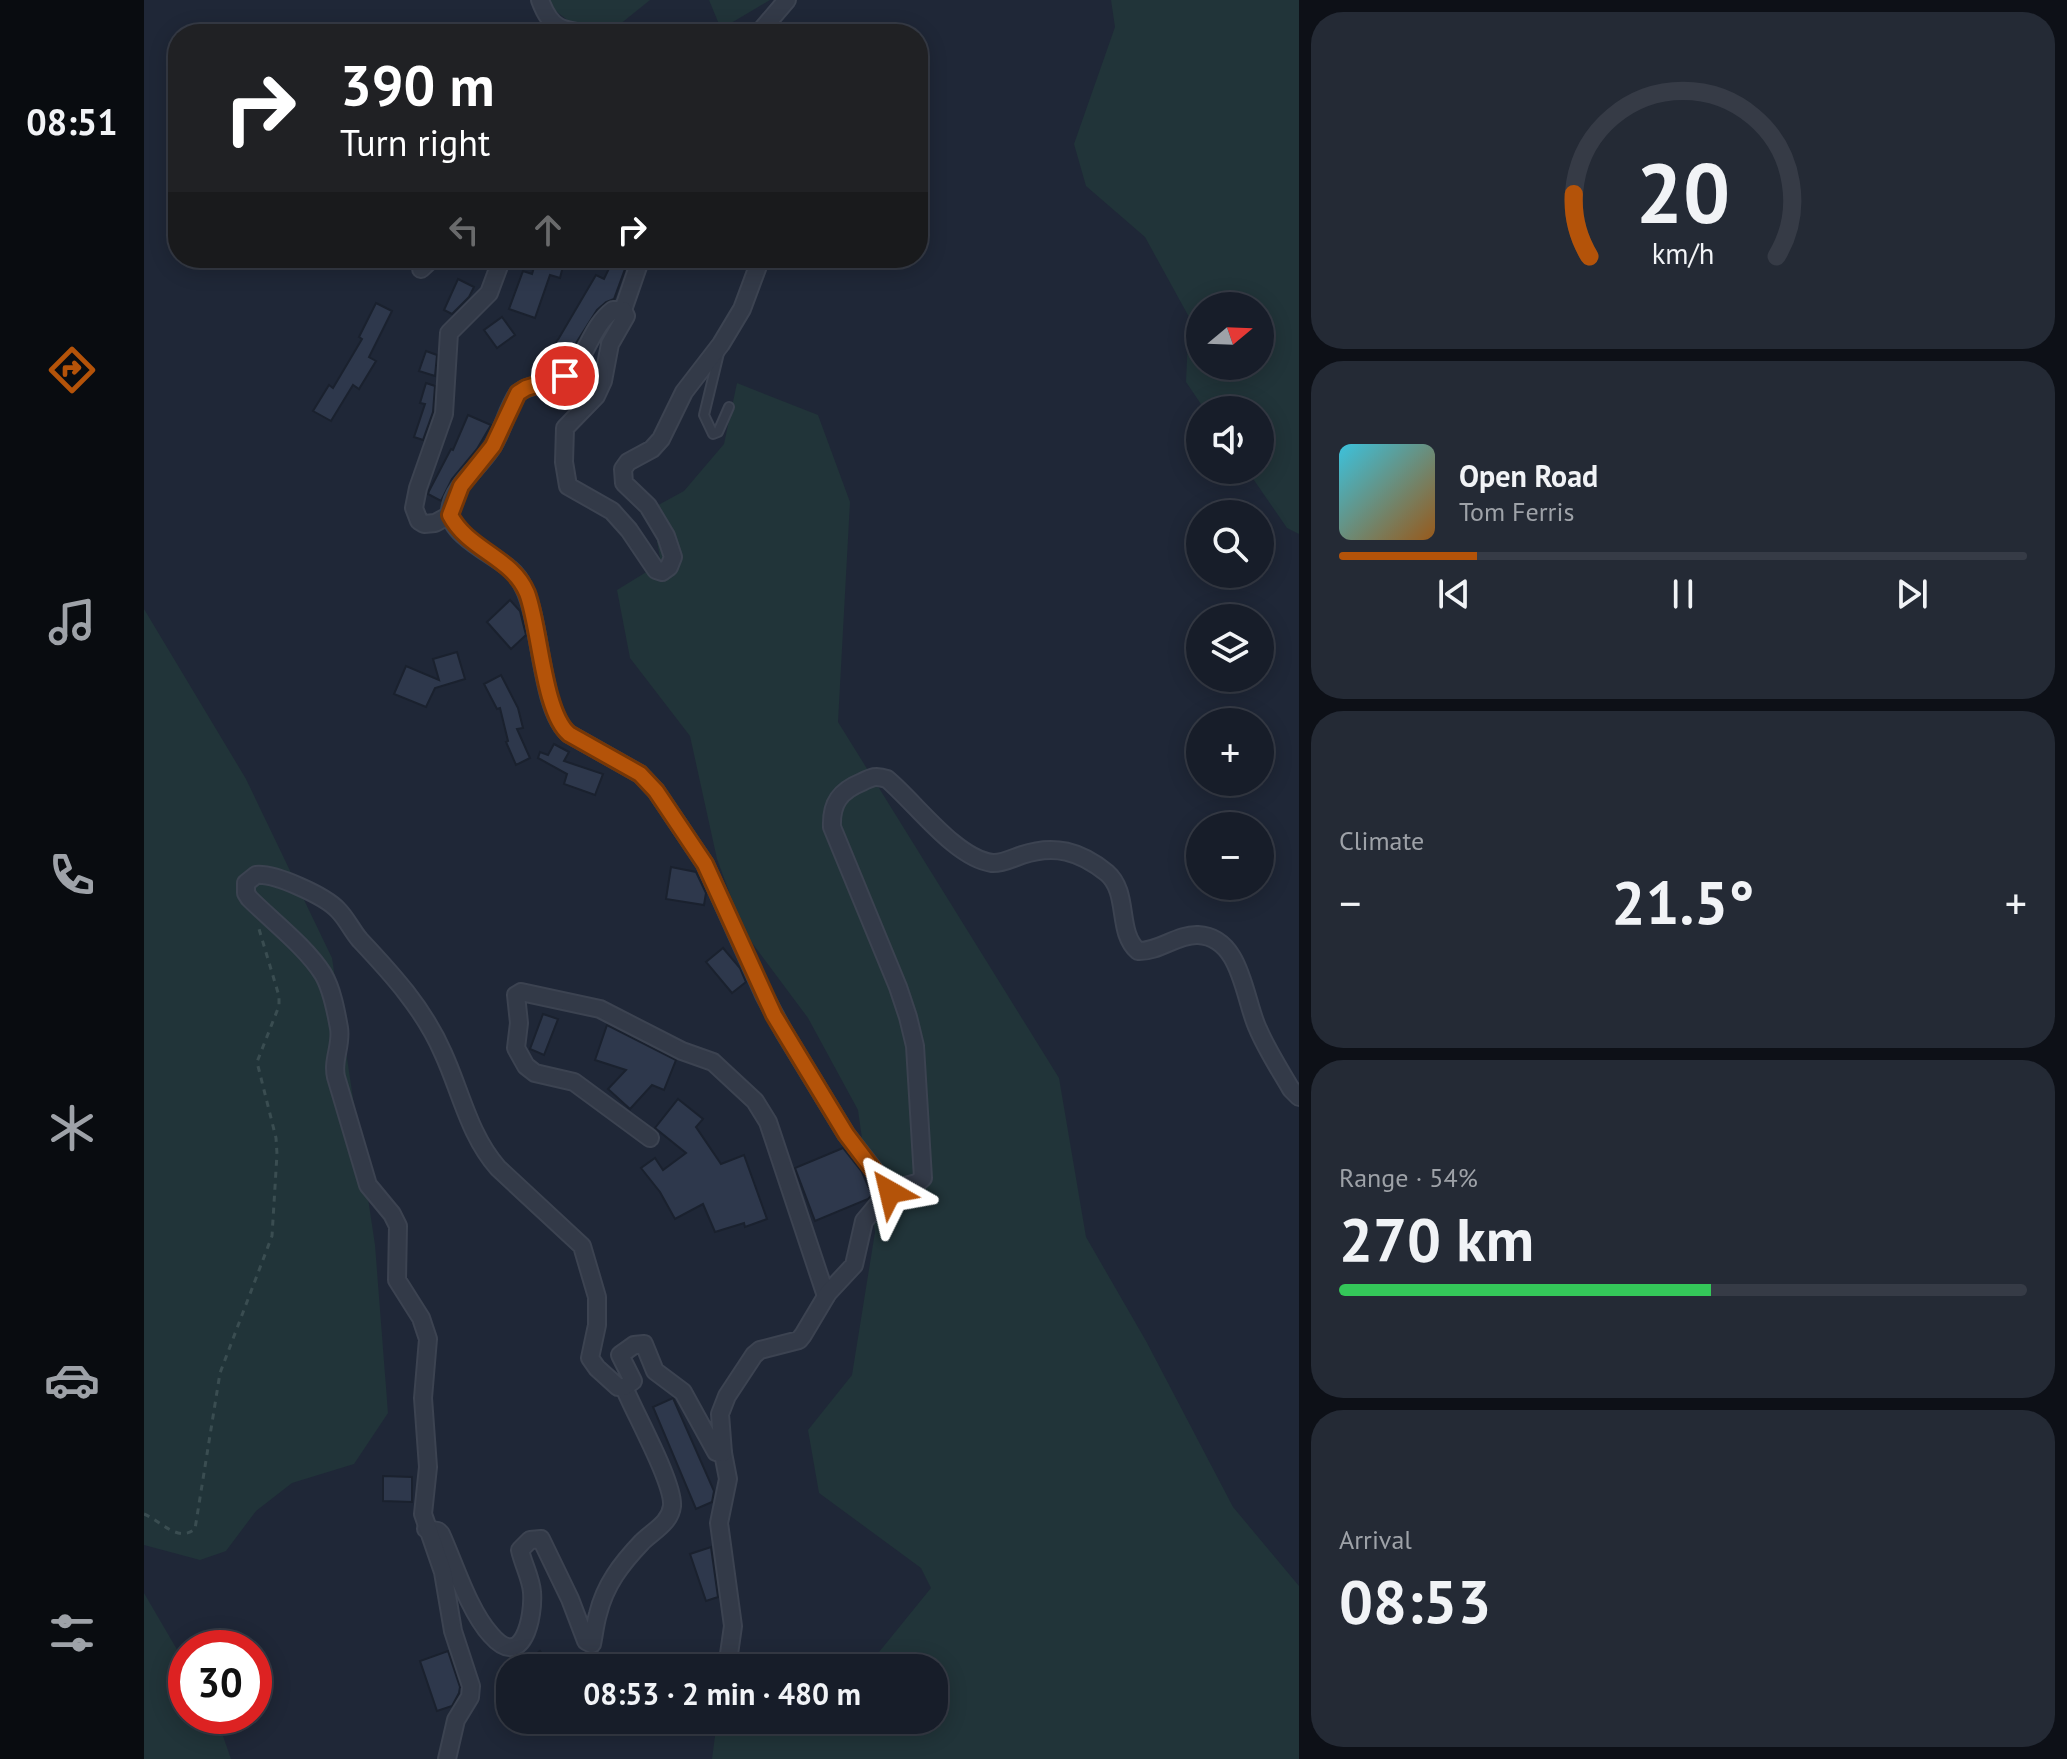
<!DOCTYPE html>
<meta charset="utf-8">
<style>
:root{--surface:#171d29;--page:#242a35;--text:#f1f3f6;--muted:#9ea2a8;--line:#363b46;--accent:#b45309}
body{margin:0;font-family:"PT Sans",sans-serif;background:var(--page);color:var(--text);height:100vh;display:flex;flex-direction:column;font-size:30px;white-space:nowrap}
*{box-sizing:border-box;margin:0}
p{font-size:26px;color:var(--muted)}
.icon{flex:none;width:44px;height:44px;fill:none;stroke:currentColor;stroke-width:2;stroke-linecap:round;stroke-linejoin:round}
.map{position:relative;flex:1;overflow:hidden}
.details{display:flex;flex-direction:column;gap:12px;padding:12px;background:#0d1017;width:768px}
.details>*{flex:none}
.guide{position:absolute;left:24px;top:24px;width:760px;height:244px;border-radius:32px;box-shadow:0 4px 20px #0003,0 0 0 2px var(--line);background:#202124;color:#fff;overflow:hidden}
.needle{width:52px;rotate:71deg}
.buttons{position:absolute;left:1042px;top:292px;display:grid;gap:16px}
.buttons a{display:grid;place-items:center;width:88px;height:88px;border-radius:50%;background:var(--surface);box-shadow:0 4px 20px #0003,0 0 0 2px var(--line);font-size:40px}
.speed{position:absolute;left:24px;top:1630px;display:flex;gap:16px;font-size:40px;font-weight:700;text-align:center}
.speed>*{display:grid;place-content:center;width:104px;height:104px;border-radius:50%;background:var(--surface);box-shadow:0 4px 20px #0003,0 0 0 2px var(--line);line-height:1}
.speed .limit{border:12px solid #d22;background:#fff;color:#111}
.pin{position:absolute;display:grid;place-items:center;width:68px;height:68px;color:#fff;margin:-34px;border:4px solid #fff;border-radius:50%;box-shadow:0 2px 8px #0007}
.me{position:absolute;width:88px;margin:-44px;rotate:323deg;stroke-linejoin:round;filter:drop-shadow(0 0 6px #0008)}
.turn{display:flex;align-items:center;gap:28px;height:168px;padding:0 40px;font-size:36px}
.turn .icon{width:104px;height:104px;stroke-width:2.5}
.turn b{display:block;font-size:56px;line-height:68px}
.lanes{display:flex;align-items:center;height:76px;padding:0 40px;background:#0003;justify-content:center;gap:40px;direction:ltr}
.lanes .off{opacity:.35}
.big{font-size:60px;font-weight:700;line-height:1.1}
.details .widget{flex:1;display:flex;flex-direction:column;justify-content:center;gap:12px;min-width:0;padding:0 28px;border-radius:32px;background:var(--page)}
.details .dial{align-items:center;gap:0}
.dial svg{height:208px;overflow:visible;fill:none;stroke:var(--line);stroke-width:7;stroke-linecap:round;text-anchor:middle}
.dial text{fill:var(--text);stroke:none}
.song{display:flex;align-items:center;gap:24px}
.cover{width:96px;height:96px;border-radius:12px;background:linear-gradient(135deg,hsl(190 70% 55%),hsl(30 70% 35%))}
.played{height:8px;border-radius:4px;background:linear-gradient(90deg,var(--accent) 20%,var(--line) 20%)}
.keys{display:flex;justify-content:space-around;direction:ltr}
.heat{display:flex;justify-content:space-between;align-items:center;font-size:44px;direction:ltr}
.charge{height:12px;border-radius:6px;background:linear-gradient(90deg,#34c759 54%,var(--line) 0)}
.trip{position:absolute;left:352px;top:1654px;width:452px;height:80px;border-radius:32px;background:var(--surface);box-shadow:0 4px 20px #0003,0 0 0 2px var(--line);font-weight:700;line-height:80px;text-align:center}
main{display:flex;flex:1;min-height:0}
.tab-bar{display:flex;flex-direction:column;width:144px;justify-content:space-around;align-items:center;background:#090c10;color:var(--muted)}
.tab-bar .icon{width:56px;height:56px}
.tab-bar .current{color:var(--accent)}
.tab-bar b{font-size:36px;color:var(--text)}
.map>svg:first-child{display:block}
.green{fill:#213439;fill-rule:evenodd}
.building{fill:#2e384c;stroke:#1a212e;stroke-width:2}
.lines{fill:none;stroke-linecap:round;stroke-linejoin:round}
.service-casing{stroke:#3c4351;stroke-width:12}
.minor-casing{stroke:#3c4351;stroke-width:20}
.path{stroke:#3a4d51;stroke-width:3;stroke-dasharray:6 6;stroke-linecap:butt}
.service{stroke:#333a48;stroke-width:8}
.minor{stroke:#333a48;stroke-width:16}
.route-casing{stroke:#753606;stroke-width:20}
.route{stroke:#b45309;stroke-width:14}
</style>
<main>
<nav class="tab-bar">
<b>08:51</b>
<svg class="icon current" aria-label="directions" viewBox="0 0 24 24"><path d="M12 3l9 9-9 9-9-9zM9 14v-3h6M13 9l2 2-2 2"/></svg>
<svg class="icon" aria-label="music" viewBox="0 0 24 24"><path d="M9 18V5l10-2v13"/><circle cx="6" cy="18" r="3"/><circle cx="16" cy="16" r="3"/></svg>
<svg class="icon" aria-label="phone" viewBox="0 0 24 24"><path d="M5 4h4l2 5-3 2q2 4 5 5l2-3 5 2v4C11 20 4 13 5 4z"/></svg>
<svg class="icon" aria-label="climate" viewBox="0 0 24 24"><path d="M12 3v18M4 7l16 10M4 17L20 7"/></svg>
<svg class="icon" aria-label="car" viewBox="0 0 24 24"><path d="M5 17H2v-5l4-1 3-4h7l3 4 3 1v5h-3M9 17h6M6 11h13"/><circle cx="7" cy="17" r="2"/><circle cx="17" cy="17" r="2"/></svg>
<svg class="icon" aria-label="filters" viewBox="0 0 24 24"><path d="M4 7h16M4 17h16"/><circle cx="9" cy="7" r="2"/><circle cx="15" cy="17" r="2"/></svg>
</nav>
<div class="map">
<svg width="1155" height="1759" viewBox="0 0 1155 1759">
<rect width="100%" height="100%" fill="#1f2737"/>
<!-- green -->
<g class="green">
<polygon points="398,0 506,0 465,33 436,30"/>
<polygon points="565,0 626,0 577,29"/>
<path d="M967,0H1155V534L1143,528L1103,470H1116V410H1061L1042,382L1045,317L1001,237L942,186L930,144L971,27ZM1116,306V366H1056V306Z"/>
<polygon points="593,383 674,415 706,502 694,722 915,1078 942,1237 1002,1341 1089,1507 1155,1586 1155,1759 568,1759 573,1721 577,1720 790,1720 790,1668 710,1668 731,1657 787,1588 777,1568 675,1493 664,1430 708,1375 731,1232 714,1110 664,1018 600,932 573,859 546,736 486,658 473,590 517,563 507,509 540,491 580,444"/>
<polygon points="0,609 102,779 188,958 231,1245 244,1413 210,1464 148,1483 112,1511 82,1551 56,1560 0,1545"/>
<polygon points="0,1593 42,1665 42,1716 72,1716 87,1759 0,1759"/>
</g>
<!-- building -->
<g class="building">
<polygon points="393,258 421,258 416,278 406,275 391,318 365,309 379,271 388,274"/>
<polygon points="470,258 485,258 470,299 462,302 453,310 420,362 405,371 396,364 415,338 452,275 460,279"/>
<polygon points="314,279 330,287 325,297 308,314 300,310"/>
<polygon points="232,303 248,311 225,357 232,361 215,389 209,385 187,421 169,411 185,385 189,388 218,339 215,337"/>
<polygon points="358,317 371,335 353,348 340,330"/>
<polygon points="282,351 293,355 291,376 275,371"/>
<polygon points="282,383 291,386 289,412 279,440 270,437 281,404 276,403"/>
<polygon points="324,415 347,425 333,449 308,479 297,501 284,494 285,491 307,449 309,450"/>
<polygon points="366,600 376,611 382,635 367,649 343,622"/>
<polygon points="313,652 321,679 291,688 282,707 250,694 262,666 295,680 289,659"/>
<polygon points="357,675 374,708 379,728 373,729 386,758 372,765 362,742 364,741 356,708 353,709 340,684"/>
<polygon points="410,744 425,752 420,761 459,774 451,795 420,784 423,774 394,758 396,752 404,755"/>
<polygon points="527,867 552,872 562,893 560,905 522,899"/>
<polygon points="579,948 596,968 602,982 588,993 562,962"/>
<polygon points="399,1014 414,1019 400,1055 386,1049"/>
<polygon points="463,1025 532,1060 520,1090 508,1085 486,1109 464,1089 482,1070 451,1060"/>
<polygon points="534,1099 559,1119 552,1127 577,1164 600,1155 623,1219 601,1227 600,1223 571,1232 559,1204 531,1219 516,1192 497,1168 511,1158 519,1170 542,1153 511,1128"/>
<polygon points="699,1148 718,1172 728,1195 724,1199 671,1221 651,1168"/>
<polygon points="529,1398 570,1491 568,1502 552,1509 509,1407"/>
<polygon points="239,1476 268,1477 268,1502 239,1501"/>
<polygon points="567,1547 574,1597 562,1601 546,1554"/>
<polygon points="304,1651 316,1687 315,1693 308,1706 293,1711 276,1661"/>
<polygon points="396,1651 409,1668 375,1668"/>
</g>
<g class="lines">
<!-- service casing -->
<g class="service-casing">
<polyline id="service" points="575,353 560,415 569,434 574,432 585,407"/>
</g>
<!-- minor casing -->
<g class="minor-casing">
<g id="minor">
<path d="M396,0C407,30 418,31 448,34"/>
<polyline points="614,34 643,0"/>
<polyline points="277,269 289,258"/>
<polyline points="479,310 497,258"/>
<polyline points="306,515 291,523 280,524 275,521 270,508 274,488 300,414 305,333 345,293 358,258"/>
<polyline points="506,1138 430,1082 391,1073 382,1066 372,1048 375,1023 372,995 377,992 456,1009 538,1051 569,1062 611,1101 624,1122 682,1296"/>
<path d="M746,1190L773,1183L779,1178L771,1046L764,1017L754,987L688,827C687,803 696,791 718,782C728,777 732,775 743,779C771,802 811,858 848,863C857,864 869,858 878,855C910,844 936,851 963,873C986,893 972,932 994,951C1015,952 1033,934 1054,935C1098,937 1100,1000 1114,1029C1123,1050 1136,1070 1147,1089L1155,1097"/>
<polyline points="579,1453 584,1479 575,1523 589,1626 583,1668"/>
<path d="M282,1529L294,1531L297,1534C311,1565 325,1611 347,1635C379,1672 390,1616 388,1592C387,1578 379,1564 376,1550L386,1540L397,1539L426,1599L442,1641L448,1644C450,1635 451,1624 454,1614C461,1585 477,1564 498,1542C509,1531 526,1523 528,1506C530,1483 490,1412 480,1387"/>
<path d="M303,1759L312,1720L326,1697L327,1686L309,1631L299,1572L279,1514L284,1467L279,1398L284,1339L277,1318L253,1280L254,1226L248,1214L224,1185L192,1077C188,1060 198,1045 195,1028C192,1011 188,989 179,974C162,947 128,921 105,898L102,893V883L112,875C131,873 181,896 194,910C203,919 208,931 216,940C248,974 280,1009 299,1053C317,1092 325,1135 354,1168L438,1246L453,1297V1325L446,1358L453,1368L474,1387H480L489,1381L476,1355L490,1345L500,1344L511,1371L539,1392L572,1452L579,1453L576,1414L583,1396L610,1355L616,1350L655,1340L659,1335L684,1293L710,1265L720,1221L746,1190L702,1134L640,1032L620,995L561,864L512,791L496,774L425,734C396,710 398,624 380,588C377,581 372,574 366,569C352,556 303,534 306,510C309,486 335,468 347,449C359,432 362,410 374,393C388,382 407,386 421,376C442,361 446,327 469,310H479L482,316L466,344L459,381L452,396L421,428L420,462L424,486L468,511L485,530L512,570L518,572L525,567L529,557L522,536L504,506L480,483L479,469L484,462L508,449L517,439L540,392L577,344L598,309L617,258"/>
</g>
</g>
<!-- path -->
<path class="path" d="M0,1514C17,1521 34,1543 51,1529L76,1373L128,1236L133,1154L132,1138L113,1062L135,1006V996L115,929"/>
<!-- service -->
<use href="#service" class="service"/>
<!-- minor -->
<use href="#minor" class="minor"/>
</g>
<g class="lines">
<!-- route casing -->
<g class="route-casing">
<path id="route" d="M421,376L382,388L374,393L349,446L317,486L306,515C324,550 368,557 383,593C396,627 399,712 425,734L496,774L512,791L561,864L630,1015L702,1134L746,1192"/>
</g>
<!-- route -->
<use href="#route" class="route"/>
</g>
</svg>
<div class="buttons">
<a><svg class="needle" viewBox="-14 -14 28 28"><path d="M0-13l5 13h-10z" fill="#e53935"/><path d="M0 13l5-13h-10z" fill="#9ea2a8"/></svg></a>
<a><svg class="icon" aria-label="sound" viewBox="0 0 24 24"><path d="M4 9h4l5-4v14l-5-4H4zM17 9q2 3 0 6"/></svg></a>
<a><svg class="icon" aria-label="search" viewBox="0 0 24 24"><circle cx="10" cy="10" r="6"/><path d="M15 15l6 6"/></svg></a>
<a><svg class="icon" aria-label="layers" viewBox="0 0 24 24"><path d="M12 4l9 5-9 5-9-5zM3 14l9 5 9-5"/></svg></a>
<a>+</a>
<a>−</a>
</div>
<div class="speed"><div class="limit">30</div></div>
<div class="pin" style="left:421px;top:376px;background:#d93025"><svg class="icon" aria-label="arrive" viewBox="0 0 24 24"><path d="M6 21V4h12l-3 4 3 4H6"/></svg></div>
<svg class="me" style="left:746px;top:1192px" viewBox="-20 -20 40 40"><path d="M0-17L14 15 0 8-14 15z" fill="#b45309" stroke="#fff" stroke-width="4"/></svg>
<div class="trip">08:53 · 2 min · 480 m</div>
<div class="guide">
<div class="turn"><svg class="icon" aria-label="right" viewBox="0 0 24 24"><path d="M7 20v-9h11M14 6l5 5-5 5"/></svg><div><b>390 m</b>Turn right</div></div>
<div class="lanes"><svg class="icon off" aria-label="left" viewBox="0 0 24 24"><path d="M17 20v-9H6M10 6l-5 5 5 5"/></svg><svg class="icon off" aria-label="ahead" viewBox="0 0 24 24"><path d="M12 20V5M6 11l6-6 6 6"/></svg><svg class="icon" aria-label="right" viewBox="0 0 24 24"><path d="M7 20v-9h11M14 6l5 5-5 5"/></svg></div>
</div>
</div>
<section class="details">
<div class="widget dial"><svg viewBox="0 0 100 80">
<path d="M14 69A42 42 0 1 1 86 69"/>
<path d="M14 69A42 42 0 0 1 8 45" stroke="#b45309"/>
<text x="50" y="56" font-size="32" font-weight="700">20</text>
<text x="50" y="72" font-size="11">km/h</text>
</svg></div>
<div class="widget">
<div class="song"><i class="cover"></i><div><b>Open Road</b><p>Tom Ferris</p></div></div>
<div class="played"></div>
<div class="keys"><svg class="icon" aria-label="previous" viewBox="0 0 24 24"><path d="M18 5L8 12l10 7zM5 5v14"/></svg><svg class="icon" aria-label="pause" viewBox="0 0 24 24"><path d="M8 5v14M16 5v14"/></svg><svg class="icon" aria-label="next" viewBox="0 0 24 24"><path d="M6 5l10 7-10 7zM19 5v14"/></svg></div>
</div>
<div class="widget"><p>Climate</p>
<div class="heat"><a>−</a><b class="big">21.5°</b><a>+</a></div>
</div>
<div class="widget"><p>Range · 54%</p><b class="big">270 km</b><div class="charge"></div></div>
<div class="widget"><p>Arrival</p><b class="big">08:53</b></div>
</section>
</main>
